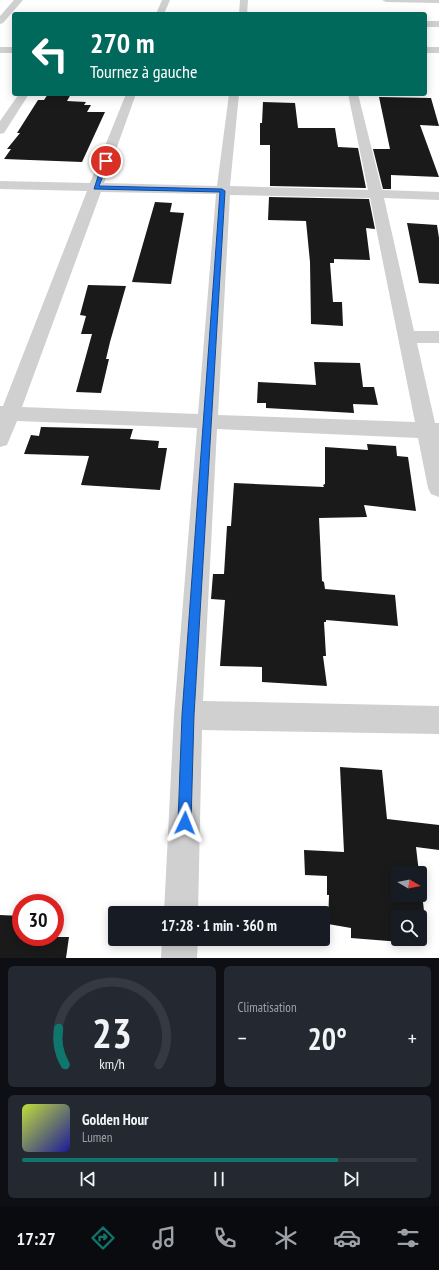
<!DOCTYPE html>
<html lang="fr">
<meta charset="utf-8">
<style>
:root{--surface:#171b24;--page:#242831;--text:#f1f3f6;--muted:#9ea1a6;--line:#363941;--accent:#0f766e}
body{margin:0;font-family:"PT Sans Narrow",sans-serif;background:var(--page);color:var(--text);height:100vh;display:flex;flex-direction:column;font-size:15px;white-space:nowrap}
*{box-sizing:border-box;margin:0}
p{font-size:13px;color:var(--muted)}
.icon{flex:none;width:22px;height:22px;fill:none;stroke:currentColor;stroke-width:2;stroke-linecap:round;stroke-linejoin:round}
.map{position:relative;height:958px;overflow:hidden}
.details{display:flex;flex-direction:column;gap:8px;padding:8px;background:#0d0f14;flex:1}
.details>*{flex:none}
.top-card{position:absolute;left:12px;top:12px;width:415px;height:84px;border-radius:4px;box-shadow:0 2px 10px #0003;background:#00695c;color:#fff;overflow:hidden}
.needle{width:26px;rotate:100deg}
.buttons{position:absolute;left:391px;top:866px;display:grid;gap:8px}
.buttons a{display:grid;place-items:center;width:36px;height:36px;border-radius:4px;background:var(--surface);box-shadow:0 2px 10px #0003;font-size:20px}
.speed{position:absolute;left:12px;top:894px;display:flex;gap:8px;font-size:20px;font-weight:700;text-align:center}
.speed>*{display:grid;place-content:center;width:52px;height:52px;border-radius:50%;background:var(--surface);box-shadow:0 2px 10px #0003;line-height:1}
.speed .limit{border:6px solid #d22;background:#fff;color:#111}
.pin{position:absolute;display:grid;place-items:center;width:34px;height:34px;color:#fff;margin:-17px;border:2px solid #fff;border-radius:50%;box-shadow:0 1px 4px #0007}
.me{position:absolute;width:44px;margin:-22px;rotate:2deg;stroke-linejoin:round;filter:drop-shadow(0 0 3px #0008)}
.turn{display:flex;align-items:center;gap:14px;height:84px;padding:0 12px;font-size:18px}
.turn .icon{width:52px;height:52px;stroke-width:2.5}
.turn b{display:block;font-size:28px;line-height:34px}
.big{font-size:30px;font-weight:700;line-height:1.1}
.details .card{flex:1;display:flex;flex-direction:column;justify-content:center;gap:6px;min-width:0;padding:0 14px;border-radius:6px;background:var(--page)}
.details .dial{align-items:center;gap:0}
.dial svg{height:104px;overflow:visible;fill:none;stroke:var(--line);stroke-width:7;stroke-linecap:round;text-anchor:middle}
.dial text{fill:var(--text);stroke:none}
.song{display:flex;align-items:center;gap:12px}
.cover{width:48px;height:48px;border-radius:6px;background:linear-gradient(135deg,hsl(70 70% 55%),hsl(240 70% 35%))}
.played{height:4px;border-radius:2px;background:linear-gradient(90deg,var(--accent) 80%,var(--line) 80%)}
.keys{display:flex;justify-content:space-around;direction:ltr}
.heat{display:flex;justify-content:space-between;align-items:center;font-size:22px;direction:ltr}
.details .tiles{flex:1;display:grid;gap:8px;grid-template-columns:1fr 1fr}
.card:last-child{grid-column:span 2}
.trip{position:absolute;left:108px;top:906px;width:222px;height:40px;border-radius:4px;background:var(--surface);box-shadow:0 2px 10px #0003;font-weight:700;line-height:40px;text-align:center}
.tabs{display:flex;height:64px;justify-content:space-around;align-items:center;background:#090b0e;color:var(--muted)}
.tabs .icon{width:28px;height:28px}
.tabs .selected{color:var(--accent)}
.tabs b{font-size:18px;color:var(--text)}
.map>svg:first-child{display:block}
.building{fill:#1a1a1a}
.lines{fill:none;stroke-linecap:round;stroke-linejoin:round}
.minor{fill:#d0d0d0;fill-rule:evenodd}
.route{fill:#1a73e8;stroke:#114b97}
</style>
<div class="map">
<svg width="439" height="958" viewBox="0 0 439 958">
<rect width="100%" height="100%" fill="#fff"/>
<!-- building -->
<g class="building">
<polygon points="48,94 71,94 67,101 86,102 84,105 91,105 87,112 105,112 82,162 4,159 11,149 7,149 20,133 17,133 38,100 44,100"/>
<polygon points="379,97 431,98 439,126 420,125 439,177 391,175 391,189 383,189 373,149 390,149"/>
<polygon points="263,102 295,103 298,128 335,128 338,147 358,148 366,188 270,186 270,145 260,145 260,123 262,123"/>
<polygon points="269,197 369,199 375,229 366,228 370,260 334,259 334,263 330,263 333,302 342,302 343,326 311,324 310,262 306,221 268,220"/>
<polygon points="155,202 172,203 170,212 184,213 171,284 132,282"/>
<polygon points="407,223 437,225 439,238 439,284 419,283"/>
<polygon points="88,285 126,286 110,342 106,359 109,359 101,393 76,392 92,334 81,334 86,316 80,315"/>
<polygon points="314,362 360,363 363,387 374,387 378,405 353,404 354,413 266,408 266,403 257,403 258,382 316,385"/>
<polygon points="41,427 133,429 130,439 159,441 158,448 167,448 160,490 81,485 89,456 24,454 31,435 39,436"/>
<polygon points="367,444 396,446 397,456 408,457 416,511 364,505 367,517 319,518 322,581 324,582 325,589 395,595 398,626 326,620 326,622 324,622 326,656 323,656 327,686 262,682 262,667 220,666 225,600 211,599 213,574 224,574 227,526 231,526 234,483 324,487 323,485 325,484 325,447 368,450"/>
<polygon points="340,767 382,770 387,819 439,825 439,850 416,847 419,873 398,873 398,895 420,895 420,877 427,936 420,935 420,917 398,917 398,939 401,939 401,942 351,938 351,928 328,924 329,895 327,895 327,876 305,875 304,850 344,852"/>
<polygon points="0,915 21,916 21,937 69,937 66,958 0,958"/>
</g>
<g class="lines">
<!-- minor -->
<g class="minor">
<polygon points="14,0 23,0 3,23 0,24 0,16"/>
<polygon points="162,0 170,0 164,14 156,14"/>
<polygon points="240,0 248,0 247,14 239,14"/>
<polygon points="382,0 439,0 439,3 386,2"/>
<rect x="425" y="21" width="14" height="6"/>
<rect x="0" y="47" width="14" height="6"/>
<rect x="425" y="47" width="14" height="6"/>
<polygon points="19,94 29,94 4,133 0,134 0,121"/>
<path d="M126,94H136L104,183L217,186L229,94H239L230,186L368,190L348,94H358L382,190L439,192V200L384,198L414,331H439V343H417L435,423H439V497L431,494L428,488L418,438L217,429L203,701L439,706V734L202,730L198,913H164L174,715L197,428L17,421L7,445L0,447V406H3L87,191L0,189V181L90,183ZM101,192L216,194L198,414L22,407ZM230,195L370,198L415,422L218,415Z"/>
<polygon points="162,939 198,939 197,958 161,958"/>
</g>
</g>
<!-- route -->
<polygon class="route" points="106,159 109,161 99,186 222,189 225,191 194,715 191,823 189,828 185,830 180,828 178,823 182,715 220,192 94,189 103,161"/>
</svg>
<div class="buttons">
<a><svg class="needle" viewBox="-14 -14 28 28"><path d="M0-13l5 13h-10z" fill="#e53935"/><path d="M0 13l5-13h-10z" fill="#9ea1a6"/></svg></a>
<a><svg class="icon" aria-label="search" viewBox="0 0 24 24"><circle cx="10" cy="10" r="6"/><path d="M15 15l6 6"/></svg></a>
</div>
<div class="speed"><div class="limit">30</div></div>
<div class="pin" style="left:106px;top:161px;background:#d93025"><svg class="icon" aria-label="arrive" viewBox="0 0 24 24"><path d="M6 21V4h12l-3 4 3 4H6"/></svg></div>
<svg class="me" style="left:185px;top:823px" viewBox="-20 -20 40 40"><path d="M0-17L14 15 0 8-14 15z" fill="#1a73e8" stroke="#fff" stroke-width="4"/></svg>
<div class="trip">17:28 · 1 min · 360 m</div>
<div class="top-card">
<div class="turn"><svg class="icon" aria-label="left" viewBox="0 0 24 24"><path d="M17 20v-9H6M10 6l-5 5 5 5"/></svg><div><b>270 m</b>Tournez à gauche</div></div>
</div>
</div>
<section class="details">
<div class="tiles">
<div class="card dial"><svg viewBox="0 0 100 80">
<path d="M14 69A42 42 0 1 1 86 69"/>
<path d="M14 69A42 42 0 0 1 9 41" stroke="#0f766e"/>
<text x="50" y="56" font-size="32" font-weight="700">23</text>
<text x="50" y="72" font-size="11">km/h</text>
</svg></div>
<div class="card"><p>Climatisation</p>
<div class="heat"><a>−</a><b class="big">20°</b><a>+</a></div>
</div>
<div class="card">
<div class="song"><i class="cover"></i><div><b>Golden Hour</b><p>Lumen</p></div></div>
<div class="played"></div>
<div class="keys"><svg class="icon" aria-label="previous" viewBox="0 0 24 24"><path d="M18 5L8 12l10 7zM5 5v14"/></svg><svg class="icon" aria-label="pause" viewBox="0 0 24 24"><path d="M8 5v14M16 5v14"/></svg><svg class="icon" aria-label="next" viewBox="0 0 24 24"><path d="M6 5l10 7-10 7zM19 5v14"/></svg></div>
</div>
</div>
</section>
<nav class="tabs">
<b>17:27</b>
<svg class="icon selected" aria-label="directions" viewBox="0 0 24 24"><path d="M12 3l9 9-9 9-9-9zM9 14v-3h6M13 9l2 2-2 2"/></svg>
<svg class="icon" aria-label="music" viewBox="0 0 24 24"><path d="M9 18V5l10-2v13"/><circle cx="6" cy="18" r="3"/><circle cx="16" cy="16" r="3"/></svg>
<svg class="icon" aria-label="phone" viewBox="0 0 24 24"><path d="M5 4h4l2 5-3 2q2 4 5 5l2-3 5 2v4C11 20 4 13 5 4z"/></svg>
<svg class="icon" aria-label="climate" viewBox="0 0 24 24"><path d="M12 3v18M4 7l16 10M4 17L20 7"/></svg>
<svg class="icon" aria-label="car" viewBox="0 0 24 24"><path d="M5 17H2v-5l4-1 3-4h7l3 4 3 1v5h-3M9 17h6M6 11h13"/><circle cx="7" cy="17" r="2"/><circle cx="17" cy="17" r="2"/></svg>
<svg class="icon" aria-label="filters" viewBox="0 0 24 24"><path d="M4 7h16M4 17h16"/><circle cx="9" cy="7" r="2"/><circle cx="15" cy="17" r="2"/></svg>
</nav>
